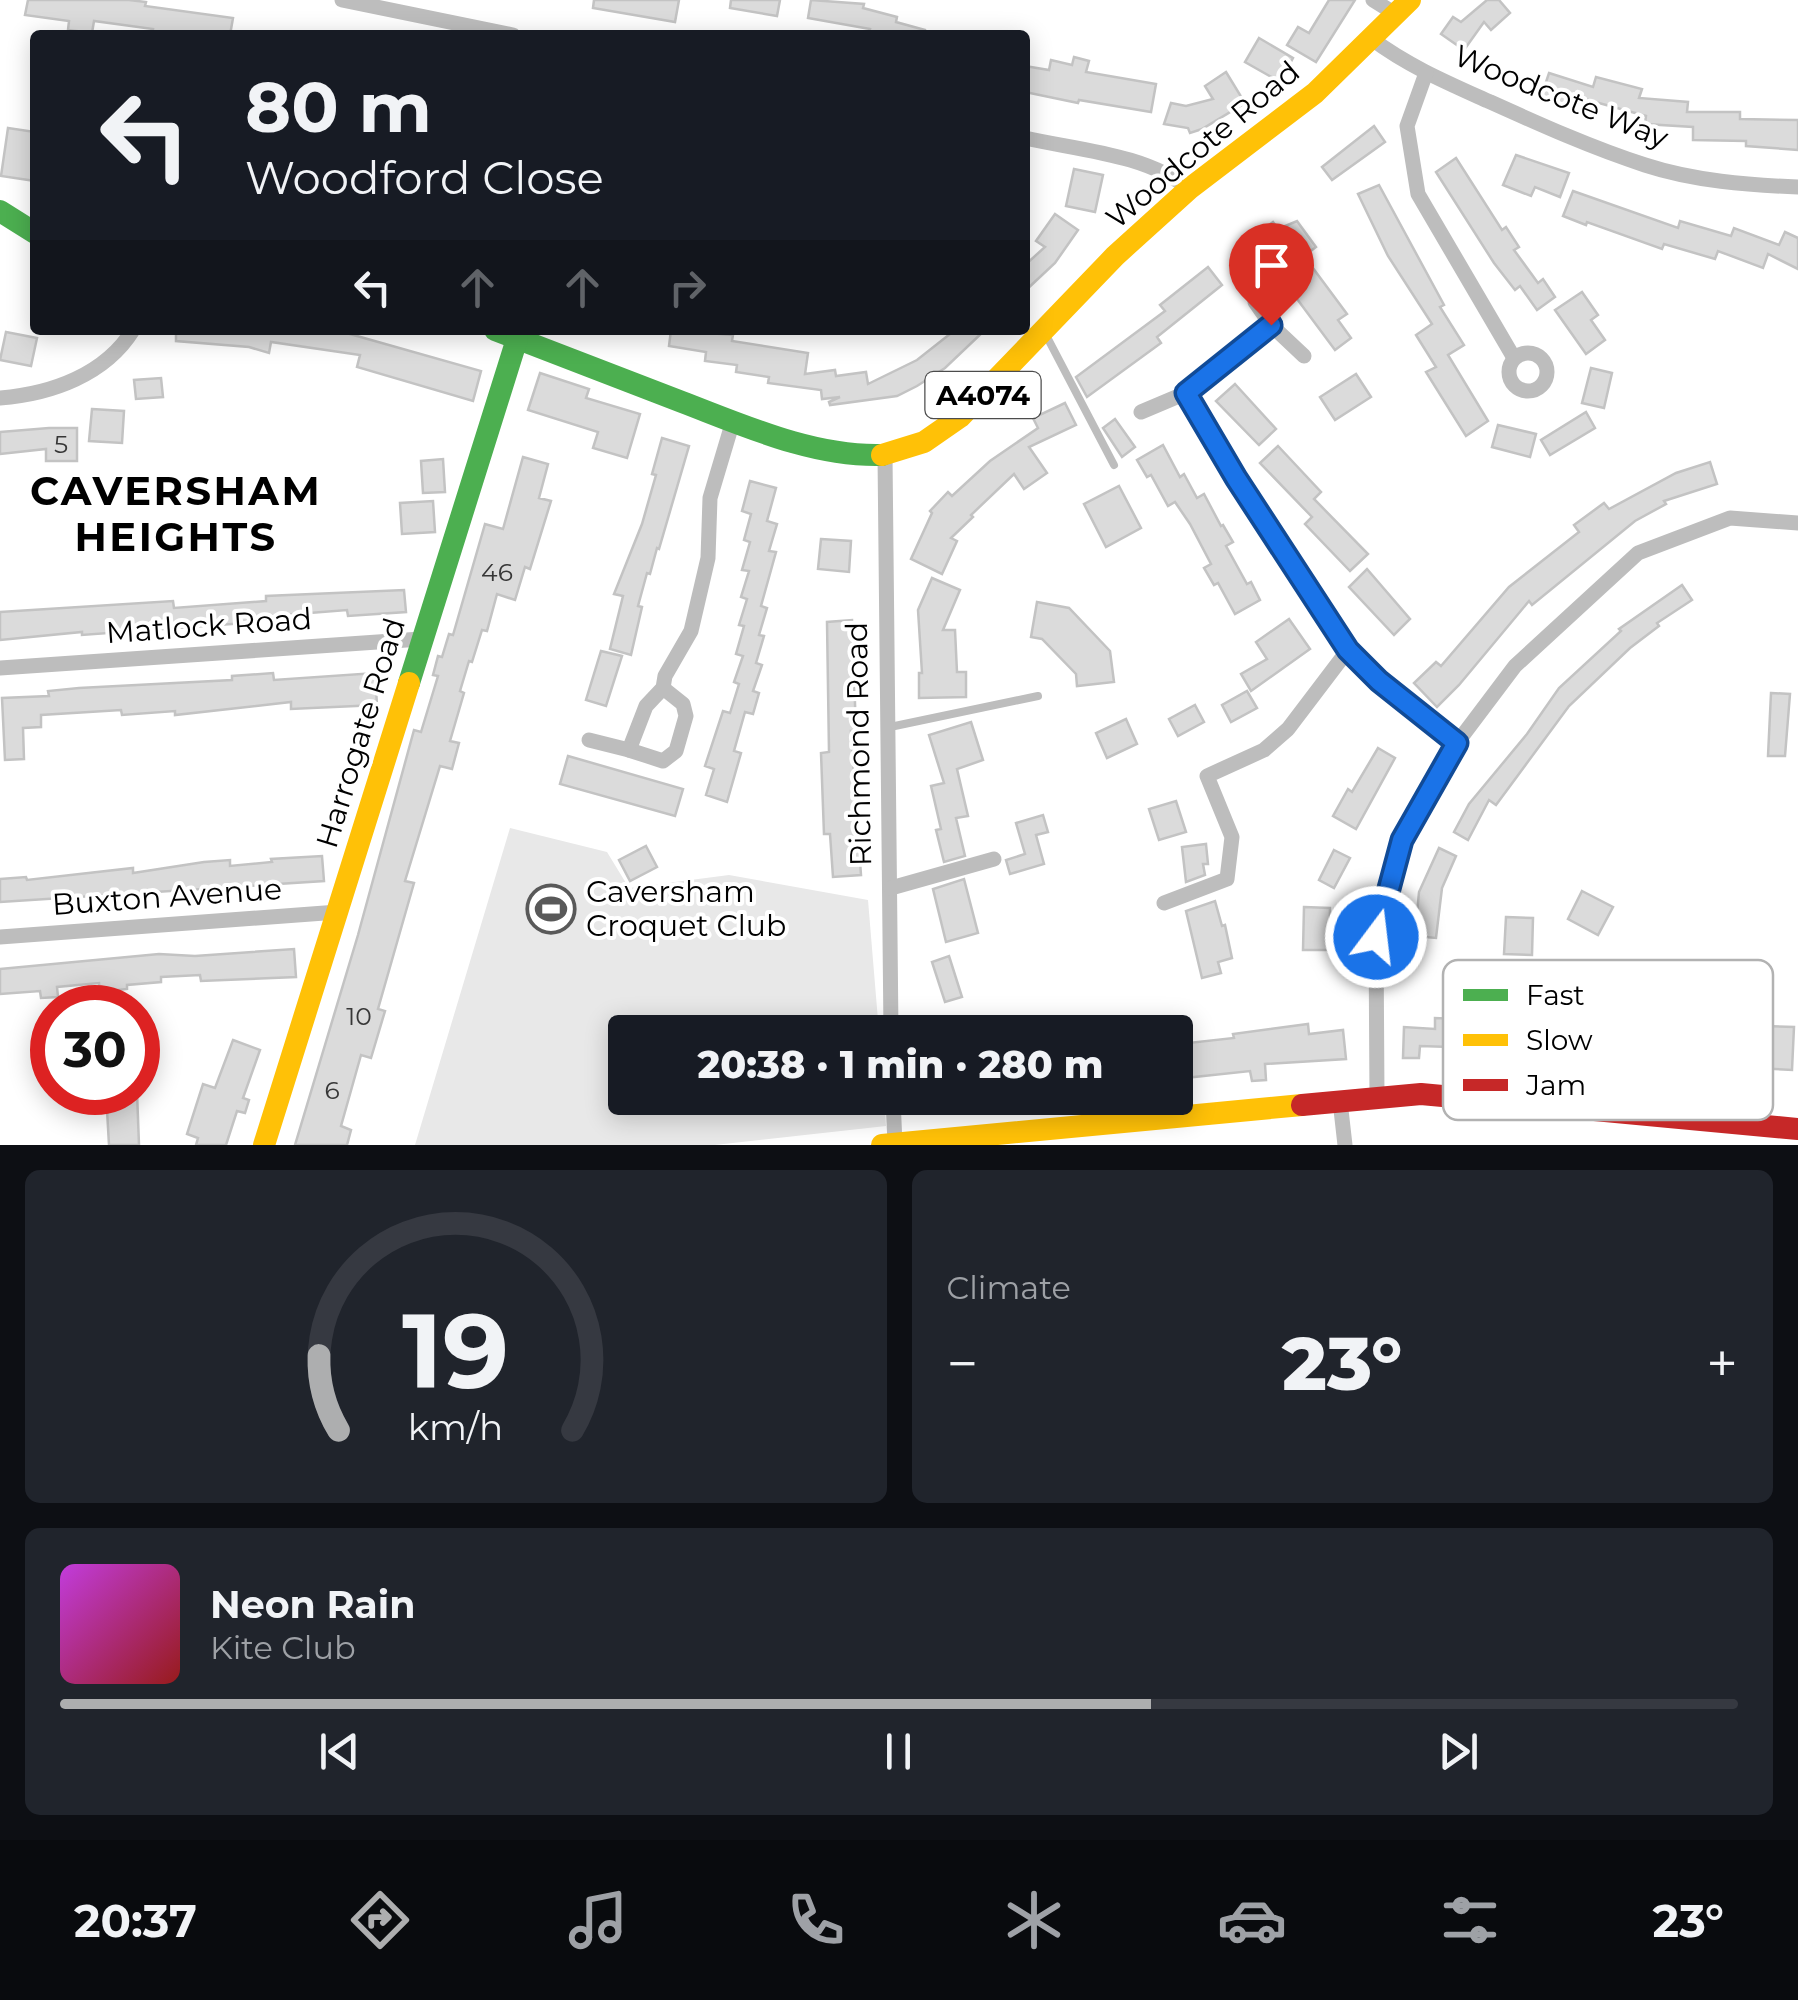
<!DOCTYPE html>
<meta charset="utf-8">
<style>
:root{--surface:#171b24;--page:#20242c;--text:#f1f3f6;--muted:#9ea1a6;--line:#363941;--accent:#adaeaf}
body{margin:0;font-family:Montserrat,sans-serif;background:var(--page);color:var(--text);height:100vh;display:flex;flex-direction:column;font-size:38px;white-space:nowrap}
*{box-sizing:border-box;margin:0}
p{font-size:32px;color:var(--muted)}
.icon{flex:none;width:55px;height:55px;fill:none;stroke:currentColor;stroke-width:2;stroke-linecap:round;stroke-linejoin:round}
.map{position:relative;height:1145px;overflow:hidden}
.details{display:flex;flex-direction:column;gap:25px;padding:25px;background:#0d0f14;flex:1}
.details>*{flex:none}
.top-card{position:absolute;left:30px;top:30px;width:1000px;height:305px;border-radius:10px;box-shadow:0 5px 25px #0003;background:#171b24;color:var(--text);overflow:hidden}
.speed{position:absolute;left:30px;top:985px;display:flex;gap:20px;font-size:50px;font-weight:700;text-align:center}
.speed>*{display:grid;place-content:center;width:130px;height:130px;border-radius:50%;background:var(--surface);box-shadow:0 5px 25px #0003;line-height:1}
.speed .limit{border:15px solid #d22;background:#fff;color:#111}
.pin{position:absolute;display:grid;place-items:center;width:85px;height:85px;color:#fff;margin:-102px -42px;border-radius:50% 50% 50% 0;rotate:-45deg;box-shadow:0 0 10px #0007}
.pin .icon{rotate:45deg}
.me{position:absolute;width:110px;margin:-55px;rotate:15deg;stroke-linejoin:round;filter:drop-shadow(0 0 8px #0008)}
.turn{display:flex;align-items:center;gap:35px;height:210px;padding:0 50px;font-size:45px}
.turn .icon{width:130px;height:130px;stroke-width:2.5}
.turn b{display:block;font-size:70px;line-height:85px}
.lanes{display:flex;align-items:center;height:95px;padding:0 50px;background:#0003;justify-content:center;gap:50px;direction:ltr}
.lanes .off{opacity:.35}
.big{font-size:75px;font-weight:800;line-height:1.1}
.details .widget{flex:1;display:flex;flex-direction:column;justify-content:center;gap:15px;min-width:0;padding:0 35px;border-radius:15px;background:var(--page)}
.details .dial{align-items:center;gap:0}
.dial svg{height:260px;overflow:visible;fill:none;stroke:var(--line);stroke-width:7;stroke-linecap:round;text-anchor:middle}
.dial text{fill:var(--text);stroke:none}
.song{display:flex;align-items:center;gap:30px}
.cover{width:120px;height:120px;border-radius:15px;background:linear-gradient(135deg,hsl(290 70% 55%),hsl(0 70% 35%))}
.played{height:10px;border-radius:5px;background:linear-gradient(90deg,var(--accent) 65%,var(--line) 65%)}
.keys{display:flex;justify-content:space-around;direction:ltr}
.heat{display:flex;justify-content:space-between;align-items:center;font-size:55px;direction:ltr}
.details .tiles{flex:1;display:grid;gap:25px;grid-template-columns:1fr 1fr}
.widget:last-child{grid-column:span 2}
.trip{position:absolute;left:608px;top:1015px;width:585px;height:100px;border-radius:10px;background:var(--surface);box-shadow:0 5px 25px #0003;font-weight:800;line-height:100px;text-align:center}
.menu{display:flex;height:160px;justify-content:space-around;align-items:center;background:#090b0e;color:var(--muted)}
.menu .icon{width:70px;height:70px}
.menu .selected{color:var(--accent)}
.menu b{font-size:45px;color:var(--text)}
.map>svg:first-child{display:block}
.green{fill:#e8e8e8}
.building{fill:#dbdbdb;stroke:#c3c3c3;stroke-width:2.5}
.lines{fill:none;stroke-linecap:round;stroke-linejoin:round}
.lane{stroke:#bdbdbd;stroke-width:8}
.street{stroke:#bdbdbd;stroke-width:15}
.fast{stroke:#4caf50;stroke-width:22}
.slow{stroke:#ffc107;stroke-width:22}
.jam{stroke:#c62828;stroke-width:22}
.route-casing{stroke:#114b97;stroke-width:25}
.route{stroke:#1a73e8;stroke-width:18}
.labels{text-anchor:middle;stroke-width:8;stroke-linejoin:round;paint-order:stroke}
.number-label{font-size:25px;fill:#373737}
.shield{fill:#fff;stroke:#4c4c4c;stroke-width:2.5}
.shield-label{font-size:28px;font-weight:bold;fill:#000}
.street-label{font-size:30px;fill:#000;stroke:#fff}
.poi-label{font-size:30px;fill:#000;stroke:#fff;text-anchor:start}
.district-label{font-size:40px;font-weight:bold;letter-spacing:2.5px;fill:#000;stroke:#fff}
.key{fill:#fff;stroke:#b2b2b2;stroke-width:2.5}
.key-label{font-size:28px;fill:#000}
</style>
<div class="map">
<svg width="1798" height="1145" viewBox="0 0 1798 1145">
<rect width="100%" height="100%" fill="#fff"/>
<!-- green -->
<polygon class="green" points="510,828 607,852 629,888 729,875 868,900 879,1032 625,1032 625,1098 884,1098 886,1126 715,1145 415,1145"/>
<!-- building -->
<g class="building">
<polygon points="28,0 129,0 146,2 145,6 233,18 230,35 152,35 153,29 94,21 92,33 68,30 69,21 25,15"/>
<polygon points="594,0 679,0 675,22 593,8"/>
<polygon points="731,0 780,0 777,16 730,8"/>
<polygon points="811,0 864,4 863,8 897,17 896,22 925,30 925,35 868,35 870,29 808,18"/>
<polygon points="1329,0 1355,0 1316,62 1287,45 1298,27 1309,33"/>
<polygon points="1487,0 1499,0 1510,13 1491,30 1484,22 1464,50 1441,34 1453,17 1461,22"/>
<polygon points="1259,38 1293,58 1280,82 1245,62"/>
<polygon points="1074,57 1089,61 1086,72 1156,84 1151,112 1079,100 1078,103 1025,92 1025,66 1049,70 1051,60 1072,65"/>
<polygon points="1226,72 1245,103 1202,129 1190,133 1188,128 1164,124 1171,103 1186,106 1213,99 1205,86"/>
<polygon points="1549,73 1593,87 1596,77 1642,89 1639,98 1688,102 1687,112 1740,112 1740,119 1798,120 1798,150 1746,146 1746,141 1693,140 1693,127 1645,124 1646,116 1570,95 1567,105 1541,97"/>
<polygon points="1374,126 1385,142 1332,180 1322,167"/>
<polygon points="8,128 35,132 35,181 1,176"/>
<polygon points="1516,155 1569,173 1560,197 1535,187 1531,196 1503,185"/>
<polygon points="1456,158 1502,230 1506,227 1519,247 1514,250 1538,283 1543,279 1555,297 1537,310 1520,286 1515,290 1494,263 1436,172"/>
<polygon points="1074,169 1103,175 1095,212 1066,206"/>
<polygon points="1379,185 1444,305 1440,307 1464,345 1448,355 1488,421 1466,436 1426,372 1436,367 1416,335 1432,324 1388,256 1358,194"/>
<polygon points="1573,191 1678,228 1680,221 1731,236 1734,228 1779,245 1785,232 1798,238 1798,269 1768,254 1763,268 1718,251 1715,259 1664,244 1662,249 1587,222 1586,225 1563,216"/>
<polygon points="1055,214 1078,230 1055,263 1025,291 1025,265 1045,247 1036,241"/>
<polygon points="1297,221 1316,247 1304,256 1347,314 1338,320 1351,338 1335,350 1277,272 1260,286 1234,251 1273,222 1278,229"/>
<polygon points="1208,267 1222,285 1157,337 1161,343 1087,397 1076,377 1165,311 1160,305"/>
<polygon points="1582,292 1598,315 1591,320 1605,340 1586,354 1555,310"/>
<polygon points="176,330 350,330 350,334 481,371 473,401 357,367 360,355 271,342 269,353 249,347 176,341"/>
<polygon points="671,330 733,335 732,341 808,353 805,374 835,370 836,376 866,372 868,384 917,360 955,330 985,330 945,368 917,386 897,396 830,405 829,402 840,397 822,399 821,390 768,383 769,377 736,372 737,365 705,361 706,352 669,346"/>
<polygon points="6,332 37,338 31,366 0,360"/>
<polygon points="1591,368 1612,373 1604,408 1582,403"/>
<polygon points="540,373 589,389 586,398 640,414 627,458 593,448 598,432 528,410"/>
<polygon points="1356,374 1371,397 1335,420 1320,397"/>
<polygon points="161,378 163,397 136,399 134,380"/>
<polygon points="1235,384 1276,429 1259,445 1216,401"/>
<polygon points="1065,403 1076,425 1029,447 1047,473 1024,489 1014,474 971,515 973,517 951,538 957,541 942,574 911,559 932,513 930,511 948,492 952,496 990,461 1038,428 1033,418"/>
<polygon points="92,409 124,411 122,443 89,441"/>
<polygon points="1586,412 1595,428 1550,455 1541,440"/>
<polygon points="1115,419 1135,447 1122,457 1103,428"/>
<polygon points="1498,425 1536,434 1530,457 1492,447"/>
<polygon points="49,428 77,428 77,461 46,461 46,449 0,454 0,432"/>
<polygon points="662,438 689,446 659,549 657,548 650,574 647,573 638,606 642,607 631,655 610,649 623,596 614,594 642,524 656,475 652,474"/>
<polygon points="1163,445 1180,477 1184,474 1197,498 1204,494 1221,526 1223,525 1233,542 1226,546 1247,584 1251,582 1260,600 1235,614 1218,583 1214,585 1204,568 1211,564 1190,524 1175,502 1168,506 1151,475 1147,477 1137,460"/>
<polygon points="1278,446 1321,492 1314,499 1368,554 1350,571 1305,524 1312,517 1260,463"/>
<polygon points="523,457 548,464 539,498 551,501 530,569 525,567 515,600 497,594 487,631 482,630 472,662 469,661 460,691 464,693 450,741 459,743 452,769 440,766 405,881 414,883 378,1009 385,1011 371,1058 361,1055 341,1126 351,1130 347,1145 295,1145 358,935 414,730 421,732 438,676 433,675 438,656 442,657 449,634 453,635 485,524 503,529"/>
<polygon points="443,459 445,492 423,493 421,461"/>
<polygon points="1710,462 1717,484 1664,501 1666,504 1635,521 1532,605 1529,601 1459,685 1437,707 1414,683 1436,662 1441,666 1509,587 1579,532 1574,525 1604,503 1609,509 1676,473"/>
<polygon points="750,481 776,488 767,521 777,524 769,551 776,552 761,606 767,608 759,635 764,636 756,663 762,665 753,691 759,693 753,714 745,712 734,751 741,753 727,802 706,795 714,769 705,766 723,711 730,713 739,684 734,682 743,656 736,654 744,626 739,625 747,599 741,597 749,571 742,570 750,542 744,540 751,514 742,511"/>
<polygon points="1119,486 1141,528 1106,547 1084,504"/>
<polygon points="433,501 435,532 402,534 400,503"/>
<polygon points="821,539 851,541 849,572 818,569"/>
<polygon points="1367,569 1410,619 1394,635 1349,587"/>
<polygon points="932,578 960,590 943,630 955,630 957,672 966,672 966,697 919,698 919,673 922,673 918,610"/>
<polygon points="1682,585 1692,600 1657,623 1659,626 1630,648 1569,706 1496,805 1489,800 1468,840 1454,832 1469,804 1527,734 1559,688 1621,631 1619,629"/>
<polygon points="404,590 406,612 348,616 347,610 259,617 260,622 82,635 82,632 0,640 0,612 173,601 174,608 266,601 266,596"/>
<polygon points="1037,602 1069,608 1110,651 1114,682 1077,686 1076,674 1042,639 1031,637"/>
<polygon points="1289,619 1310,649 1251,691 1241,674 1267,659 1256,642"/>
<polygon points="852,620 856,731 851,731 861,875 833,877 830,834 824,834 821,753 829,752 827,622"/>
<polygon points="601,651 622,656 606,706 586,700"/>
<polygon points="273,673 274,680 375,673 377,705 291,709 291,702 175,715 175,711 122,715 121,710 41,715 41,727 23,728 24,759 5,760 2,698 49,696 48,691 79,688 232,680 232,676"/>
<polygon points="1247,691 1257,708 1231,722 1222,705"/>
<polygon points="1771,693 1790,694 1785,756 1768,756"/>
<polygon points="1195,705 1204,722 1178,736 1169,719"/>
<polygon points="1126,719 1137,744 1107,758 1096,733"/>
<polygon points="971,722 983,760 957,769 968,816 956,818 965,856 944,862 936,830 941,829 931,786 944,783 929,735"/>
<polygon points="1378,748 1395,758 1356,829 1333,816 1348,789 1352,792"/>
<polygon points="568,756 683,789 675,816 560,784"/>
<polygon points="1176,801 1186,832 1159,840 1149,809"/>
<polygon points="1043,815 1048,832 1036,835 1044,864 1010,874 1006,860 1025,854 1016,823"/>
<polygon points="1206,844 1208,864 1203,864 1205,875 1186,882 1182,847"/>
<polygon points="646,846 657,867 630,881 619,860"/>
<polygon points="1439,848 1456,856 1442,888 1436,938 1415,936 1419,892"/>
<polygon points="1334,850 1350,858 1334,888 1319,880"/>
<polygon points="322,856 324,881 0,902 0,879 26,877 27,880 133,868 133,873 204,862 230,860 230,866 272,862 271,859"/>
<polygon points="964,879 978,933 946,942 933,889"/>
<polygon points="1582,891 1613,907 1598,935 1568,919"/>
<polygon points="1215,901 1222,926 1225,925 1232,958 1218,962 1221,973 1202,978 1186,911"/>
<polygon points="1304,907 1330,908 1329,950 1303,950"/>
<polygon points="1506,917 1533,918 1532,955 1504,954"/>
<polygon points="294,949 296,977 201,981 200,975 161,977 161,982 127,985 127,989 100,992 99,983 57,987 58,997 41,998 40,991 0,994 0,969 159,954 195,956"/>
<polygon points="949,956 962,997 945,1002 932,962"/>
<polygon points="1624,1014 1655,1015 1655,1022 1794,1027 1792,1070 1754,1068 1755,1048 1696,1047 1696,1072 1678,1072 1678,1067 1596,1064 1596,1068 1554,1067 1556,1030 1623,1033"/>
<polygon points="1484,1015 1510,1016 1507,1066 1481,1065 1482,1048 1420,1046 1419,1058 1403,1058 1404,1027 1435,1029 1435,1018 1483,1020"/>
<polygon points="1308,1024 1309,1034 1343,1030 1346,1059 1265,1064 1266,1080 1252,1081 1250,1071 1175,1079 1175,1061 1190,1059 1188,1043 1234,1038 1233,1034"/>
<polygon points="233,1040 260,1050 243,1098 249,1100 245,1113 237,1111 226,1145 196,1145 198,1138 187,1134 203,1084 215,1088"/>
<polygon points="106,1092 137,1092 139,1145 109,1145"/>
</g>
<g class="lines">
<!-- lane -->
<g class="lane">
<polyline points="1047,337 1114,465"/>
<polyline points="890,727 1038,696"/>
</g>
<!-- street -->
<g class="street">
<polyline points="342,0 513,35"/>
<polyline points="1373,0 1397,15"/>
<path d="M1372,39C1408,66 1448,83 1488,101C1539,124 1592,148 1645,165C1694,181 1748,185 1798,187"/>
<polyline points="1426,73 1407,126 1418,194 1514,358"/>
<path d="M1025,138C1078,150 1146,154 1189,189"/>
<polyline points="1255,302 1271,325 1304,356"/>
<circle cx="1528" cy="372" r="19"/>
<polyline points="1186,393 1271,325"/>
<path d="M0,398C51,394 105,375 133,330"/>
<polyline points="1141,412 1186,393 1237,478 1348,650 1379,681 1457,743"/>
<polyline points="885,455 891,1032"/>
<polyline points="0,668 421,639"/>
<polyline points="663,688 646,706 629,750 663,761 676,751 686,716 683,704 663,688 665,676 691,631 708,558 710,498 733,421"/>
<polyline points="589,740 629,750"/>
<polyline points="891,888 994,859"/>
<polyline points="1164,903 1227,879 1232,837 1207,776 1264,750 1288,729 1348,650"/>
<polyline points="0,937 338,912"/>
<polyline points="1377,1097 1376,937 1401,840 1457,743 1515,666 1638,553 1730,518 1798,523"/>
<polyline points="893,1098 895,1144"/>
<polyline points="1340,1101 1345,1145"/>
</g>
<!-- fast -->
<g class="fast">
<polyline points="0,211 35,233"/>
<path d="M495,330C557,354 620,378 682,402C745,426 813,457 882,455"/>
<polyline points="409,683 517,339"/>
</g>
<!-- slow -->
<g class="slow">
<polyline points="882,455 924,442 960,417 1115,256 1189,189 1315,93 1410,0"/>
<polyline points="264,1145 409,683"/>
<polyline points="882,1145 1302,1105"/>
</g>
<!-- jam -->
<polyline class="jam" points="1302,1105 1421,1094 1798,1129"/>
</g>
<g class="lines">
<!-- route casing -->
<g class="route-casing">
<polyline id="route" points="1271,325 1186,393 1236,478 1348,650 1379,681 1457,743 1402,840 1376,937"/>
</g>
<!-- route -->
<use href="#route" class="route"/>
</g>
<!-- icons -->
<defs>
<g id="stadium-ring" transform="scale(2.5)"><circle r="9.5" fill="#fff" stroke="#595959" stroke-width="1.5"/><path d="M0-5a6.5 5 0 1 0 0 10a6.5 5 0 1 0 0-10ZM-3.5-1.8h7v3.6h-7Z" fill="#595959"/></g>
</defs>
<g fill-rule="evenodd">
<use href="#stadium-ring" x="551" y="909"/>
</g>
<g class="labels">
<!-- number labels -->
<g class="number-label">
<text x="61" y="453">5</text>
<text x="497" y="581">46</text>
<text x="359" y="1025">10</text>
<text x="332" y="1099">6</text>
</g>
<!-- shield labels -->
<rect class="shield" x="925.5" y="372" width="115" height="46" rx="8"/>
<g class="shield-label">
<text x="983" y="405">A4074</text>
</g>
<!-- street labels -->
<g class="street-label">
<text transform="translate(1561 97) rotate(22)" y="10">Woodcote Way</text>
<text transform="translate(1203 145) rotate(-40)" y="10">Woodcote Road</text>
<text transform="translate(209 626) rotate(-4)" y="10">Matlock Road</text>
<text transform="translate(361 733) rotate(-73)" y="10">Harrogate Road</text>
<text transform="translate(859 744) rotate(-91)" y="10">Richmond Road</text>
<text transform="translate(167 897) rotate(-4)" y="10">Buxton Avenue</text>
</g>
<!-- poi labels -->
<g class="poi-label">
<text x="586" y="902">Caversham<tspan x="586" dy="34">Croquet Club</tspan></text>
</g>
<!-- district labels -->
<g class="district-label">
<text x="176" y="505">CAVERSHAM<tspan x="176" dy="46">HEIGHTS</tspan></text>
</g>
</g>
<!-- legend -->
<rect x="1443" y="960" width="330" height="160" rx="15" class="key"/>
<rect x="1463" y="989" width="45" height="12" fill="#4caf50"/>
<rect x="1463" y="1034" width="45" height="12" fill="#ffc107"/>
<rect x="1463" y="1079" width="45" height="12" fill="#c62828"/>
<g class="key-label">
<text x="1526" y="1005">Fast</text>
<text x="1526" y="1050">Slow</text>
<text x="1526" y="1095">Jam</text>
</g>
</svg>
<div class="speed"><div class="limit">30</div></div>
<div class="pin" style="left:1271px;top:325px;background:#d93025"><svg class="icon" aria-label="arrive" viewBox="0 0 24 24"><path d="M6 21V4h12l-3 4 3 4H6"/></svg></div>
<svg class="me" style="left:1376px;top:937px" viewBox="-20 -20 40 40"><circle r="17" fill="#1a73e8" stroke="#fff" stroke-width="3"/><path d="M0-11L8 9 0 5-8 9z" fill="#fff"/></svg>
<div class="trip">20:38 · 1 min · 280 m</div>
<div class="top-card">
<div class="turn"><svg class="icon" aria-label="left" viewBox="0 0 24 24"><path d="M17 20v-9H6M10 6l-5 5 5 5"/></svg><div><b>80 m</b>Woodford Close</div></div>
<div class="lanes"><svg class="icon" aria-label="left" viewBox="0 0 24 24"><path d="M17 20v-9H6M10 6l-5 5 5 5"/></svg><svg class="icon off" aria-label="ahead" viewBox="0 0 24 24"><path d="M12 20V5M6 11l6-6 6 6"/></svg><svg class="icon off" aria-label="ahead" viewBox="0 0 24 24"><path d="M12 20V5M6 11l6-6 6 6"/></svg><svg class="icon off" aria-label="right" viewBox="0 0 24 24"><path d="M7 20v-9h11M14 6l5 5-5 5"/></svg></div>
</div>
</div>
<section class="details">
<div class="tiles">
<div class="widget dial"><svg viewBox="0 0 100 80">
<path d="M14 69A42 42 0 1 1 86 69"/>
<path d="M14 69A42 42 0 0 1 8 46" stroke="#adaeaf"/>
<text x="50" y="56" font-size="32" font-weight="700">19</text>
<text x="50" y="72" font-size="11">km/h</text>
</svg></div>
<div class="widget"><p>Climate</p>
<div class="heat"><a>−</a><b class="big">23°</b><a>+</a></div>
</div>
<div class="widget">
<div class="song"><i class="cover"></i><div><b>Neon Rain</b><p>Kite Club</p></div></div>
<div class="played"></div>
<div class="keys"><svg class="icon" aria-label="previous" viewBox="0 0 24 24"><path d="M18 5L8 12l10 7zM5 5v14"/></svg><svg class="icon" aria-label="pause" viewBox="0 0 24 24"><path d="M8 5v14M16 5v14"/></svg><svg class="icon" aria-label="next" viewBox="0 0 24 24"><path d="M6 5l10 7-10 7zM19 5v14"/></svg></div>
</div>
</div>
</section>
<nav class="menu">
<b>20:37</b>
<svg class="icon selected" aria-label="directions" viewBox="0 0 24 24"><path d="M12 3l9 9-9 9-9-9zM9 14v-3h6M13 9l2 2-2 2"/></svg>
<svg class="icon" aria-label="music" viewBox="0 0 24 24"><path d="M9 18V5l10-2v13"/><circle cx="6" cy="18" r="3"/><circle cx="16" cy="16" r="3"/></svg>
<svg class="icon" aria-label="phone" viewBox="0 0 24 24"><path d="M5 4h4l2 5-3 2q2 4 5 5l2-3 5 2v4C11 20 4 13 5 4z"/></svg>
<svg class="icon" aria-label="climate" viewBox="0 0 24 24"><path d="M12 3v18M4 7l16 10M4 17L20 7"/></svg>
<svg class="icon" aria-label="car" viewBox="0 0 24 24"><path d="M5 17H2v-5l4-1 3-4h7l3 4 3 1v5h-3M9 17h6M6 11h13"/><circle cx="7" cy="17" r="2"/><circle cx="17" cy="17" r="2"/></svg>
<svg class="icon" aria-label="filters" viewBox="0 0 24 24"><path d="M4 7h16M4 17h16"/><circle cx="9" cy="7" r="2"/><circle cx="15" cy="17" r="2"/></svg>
<b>23°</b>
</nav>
